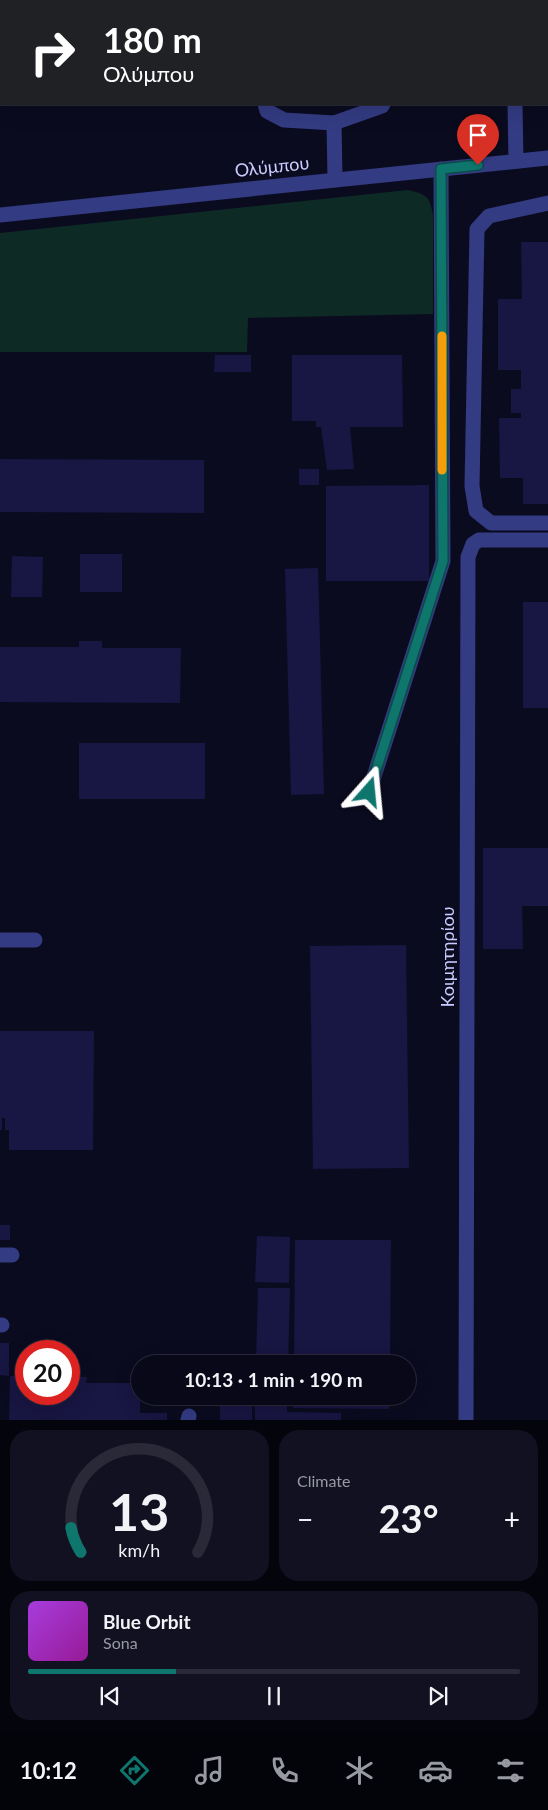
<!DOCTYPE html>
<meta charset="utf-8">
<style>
:root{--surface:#080818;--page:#111121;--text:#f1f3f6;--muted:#989aa2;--line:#292937;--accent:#0f766e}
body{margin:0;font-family:Lato,sans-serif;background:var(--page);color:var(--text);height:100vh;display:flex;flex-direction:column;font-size:19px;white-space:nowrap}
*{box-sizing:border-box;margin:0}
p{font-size:16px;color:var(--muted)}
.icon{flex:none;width:28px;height:28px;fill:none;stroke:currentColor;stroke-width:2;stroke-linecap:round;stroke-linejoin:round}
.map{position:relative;height:1420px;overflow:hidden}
.drawer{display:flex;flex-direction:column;gap:10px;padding:10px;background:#04040d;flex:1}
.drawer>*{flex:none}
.banner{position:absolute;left:0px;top:0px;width:549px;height:105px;box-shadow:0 5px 20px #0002,0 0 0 1px var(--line);background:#202124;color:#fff;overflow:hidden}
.speed{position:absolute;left:15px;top:1340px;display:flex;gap:10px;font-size:25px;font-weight:700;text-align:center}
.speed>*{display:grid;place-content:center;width:65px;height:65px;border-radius:50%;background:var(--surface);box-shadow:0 5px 20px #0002,0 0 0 1px var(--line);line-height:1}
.speed .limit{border:8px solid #d22;background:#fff;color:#111}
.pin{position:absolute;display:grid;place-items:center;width:42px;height:42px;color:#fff;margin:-51px -21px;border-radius:50% 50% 50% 0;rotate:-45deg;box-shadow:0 0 5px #0007}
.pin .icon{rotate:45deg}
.me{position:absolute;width:55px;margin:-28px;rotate:18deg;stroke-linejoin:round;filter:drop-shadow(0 0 4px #0008)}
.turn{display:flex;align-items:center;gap:18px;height:105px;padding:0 20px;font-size:22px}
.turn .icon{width:65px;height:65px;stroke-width:2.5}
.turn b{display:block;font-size:35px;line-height:42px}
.big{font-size:38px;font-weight:700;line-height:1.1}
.drawer .widget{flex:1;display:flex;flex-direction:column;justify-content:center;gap:8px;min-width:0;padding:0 18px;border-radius:20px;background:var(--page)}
.drawer .dial{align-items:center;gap:0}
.dial svg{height:130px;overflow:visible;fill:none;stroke:var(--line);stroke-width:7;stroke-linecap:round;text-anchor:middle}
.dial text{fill:var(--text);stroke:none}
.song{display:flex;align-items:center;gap:15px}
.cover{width:60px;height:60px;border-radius:8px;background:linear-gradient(135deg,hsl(280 70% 55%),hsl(300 70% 35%))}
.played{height:5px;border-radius:2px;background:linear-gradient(90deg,var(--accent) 30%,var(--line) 30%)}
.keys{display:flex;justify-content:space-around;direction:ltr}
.heat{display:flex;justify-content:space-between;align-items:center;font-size:28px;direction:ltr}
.drawer .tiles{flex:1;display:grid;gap:10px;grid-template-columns:1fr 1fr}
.widget:last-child{grid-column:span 2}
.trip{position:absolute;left:131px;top:1355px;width:285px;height:50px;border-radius:25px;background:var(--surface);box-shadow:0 5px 20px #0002,0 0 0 1px var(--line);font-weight:700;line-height:50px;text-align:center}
.menu{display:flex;height:80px;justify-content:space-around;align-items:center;background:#03030a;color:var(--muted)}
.menu .icon{width:35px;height:35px}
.menu .active{color:var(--accent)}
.menu b{font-size:22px;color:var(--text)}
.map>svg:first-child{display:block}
.green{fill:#0e2a25}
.building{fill:#181642}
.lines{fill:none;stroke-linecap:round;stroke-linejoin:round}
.minor{stroke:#333b82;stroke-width:15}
.route-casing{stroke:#0a4d48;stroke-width:12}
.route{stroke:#0f766e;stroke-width:9}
.slow{stroke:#f59e0b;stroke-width:9}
.labels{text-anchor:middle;stroke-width:5;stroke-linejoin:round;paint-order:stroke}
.street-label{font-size:18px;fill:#caccff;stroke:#0b0b20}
</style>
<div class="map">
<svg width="548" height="1420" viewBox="0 0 548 1420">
<rect width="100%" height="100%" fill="#0b0b20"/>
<!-- green -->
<path class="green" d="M408,190C426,194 430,196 433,215V314L248,318L247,352H0V233Z"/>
<!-- building -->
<g class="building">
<polygon points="521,242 548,242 548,504 523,504 523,478 500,478 499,418 521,418 521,413 511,413 511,389 521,389 521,370 498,370 498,299 522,299"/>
<polygon points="215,355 251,355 251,372 214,372"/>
<polygon points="292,355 402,355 403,427 350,427 354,469 327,470 321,427 316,427 316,421 292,421"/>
<polygon points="0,459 204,460 204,513 0,512"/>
<rect x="299" y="469" width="20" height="16"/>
<polygon points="429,485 429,581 326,581 326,486"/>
<rect x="80" y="554" width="42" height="38"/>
<polygon points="12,556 43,557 42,597 11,597"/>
<polygon points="318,568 324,794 291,795 285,569"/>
<rect x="523" y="602" width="25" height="106"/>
<polygon points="79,641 102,641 102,648 181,648 180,703 0,702 0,647 79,647"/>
<rect x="79" y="743" width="126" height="56"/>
<polygon points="483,848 548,848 548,906 522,906 523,949 483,949"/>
<polygon points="406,945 409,1168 313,1169 310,946"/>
<polygon points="0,1031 94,1031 93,1150 9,1150 9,1130 5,1130 5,1118 2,1118 2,1130 0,1130"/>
<rect x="0" y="1225" width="10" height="15"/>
<polygon points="257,1236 290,1237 289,1283 255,1282"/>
<polygon points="295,1240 391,1240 390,1364 294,1364"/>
<polygon points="258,1288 290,1288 288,1364 256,1364"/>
<polygon points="0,1343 9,1343 9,1376 0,1375"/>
<polygon points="10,1376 26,1376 26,1394 69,1394 69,1376 87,1377 86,1383 140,1383 140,1413 167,1413 167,1420 9,1420"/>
<rect x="220" y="1396" width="32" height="24"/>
<polygon points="255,1396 287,1396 287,1412 341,1413 341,1420 255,1420"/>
<polygon points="293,1396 389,1396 389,1409 293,1408"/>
</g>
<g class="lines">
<!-- minor -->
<g class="minor">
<polyline points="383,0 383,1"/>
<polyline points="513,0 513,1"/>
<polyline points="268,1 268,0"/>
<polyline points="265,104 267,111 284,120 334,123 382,106 383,104"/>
<polyline points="515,104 516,161"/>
<polyline points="334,123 335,179"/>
<polyline points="548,203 489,216 477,229 472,486 476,511 491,523 548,523"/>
<polyline points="0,215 548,158"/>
<polyline points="369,792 443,561 441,169"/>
<polyline points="0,940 35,940"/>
<polyline points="0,1255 12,1255"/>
<polyline points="0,1325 2,1325"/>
<polyline points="188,1420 189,1416"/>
<polyline points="466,1420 468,557 473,544 479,540 548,540"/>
</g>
</g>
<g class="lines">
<!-- route casing -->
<g class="route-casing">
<polyline id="route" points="369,792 443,561 441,169 478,165"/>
</g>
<!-- route -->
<use href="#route" class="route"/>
<!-- slow -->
<polyline class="slow" points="442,336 442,470"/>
</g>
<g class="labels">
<!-- street labels -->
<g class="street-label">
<text transform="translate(272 167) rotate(-6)" y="6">Ολύμπου</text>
<text transform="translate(448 957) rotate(-90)" y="6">Κοιμητηρίου</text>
</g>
</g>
</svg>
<div class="speed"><div class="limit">20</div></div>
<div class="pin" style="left:478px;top:165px;background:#d93025"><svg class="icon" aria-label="arrive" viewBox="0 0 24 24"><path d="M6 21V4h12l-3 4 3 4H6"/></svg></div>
<svg class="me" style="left:369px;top:792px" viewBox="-20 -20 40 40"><path d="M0-17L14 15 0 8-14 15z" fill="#0f766e" stroke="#fff" stroke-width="4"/></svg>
<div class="trip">10:13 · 1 min · 190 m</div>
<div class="banner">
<div class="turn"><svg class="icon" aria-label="right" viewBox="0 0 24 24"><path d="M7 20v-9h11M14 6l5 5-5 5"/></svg><div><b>180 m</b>Ολύμπου</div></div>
</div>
</div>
<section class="drawer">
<div class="tiles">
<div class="widget dial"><svg viewBox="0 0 100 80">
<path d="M14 69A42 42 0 1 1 86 69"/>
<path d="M14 69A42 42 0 0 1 8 54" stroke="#0f766e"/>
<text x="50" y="56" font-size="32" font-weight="700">13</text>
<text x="50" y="72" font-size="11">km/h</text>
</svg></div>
<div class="widget"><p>Climate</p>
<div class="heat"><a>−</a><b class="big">23°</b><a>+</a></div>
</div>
<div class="widget">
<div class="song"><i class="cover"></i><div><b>Blue Orbit</b><p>Sona</p></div></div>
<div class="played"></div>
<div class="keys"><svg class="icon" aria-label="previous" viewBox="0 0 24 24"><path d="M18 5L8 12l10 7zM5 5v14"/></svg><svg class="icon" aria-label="pause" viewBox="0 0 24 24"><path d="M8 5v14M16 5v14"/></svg><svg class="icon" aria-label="next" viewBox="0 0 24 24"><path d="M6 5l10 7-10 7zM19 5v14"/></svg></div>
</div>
</div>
</section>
<nav class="menu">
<b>10:12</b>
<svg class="icon active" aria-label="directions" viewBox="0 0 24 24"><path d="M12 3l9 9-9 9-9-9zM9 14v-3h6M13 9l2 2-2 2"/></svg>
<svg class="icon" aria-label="music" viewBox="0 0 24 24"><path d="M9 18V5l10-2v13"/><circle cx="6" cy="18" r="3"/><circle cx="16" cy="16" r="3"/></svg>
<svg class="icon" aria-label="phone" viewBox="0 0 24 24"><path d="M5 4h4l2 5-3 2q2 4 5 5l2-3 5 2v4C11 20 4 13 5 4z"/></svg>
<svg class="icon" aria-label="climate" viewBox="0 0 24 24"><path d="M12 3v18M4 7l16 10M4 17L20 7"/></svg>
<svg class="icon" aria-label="car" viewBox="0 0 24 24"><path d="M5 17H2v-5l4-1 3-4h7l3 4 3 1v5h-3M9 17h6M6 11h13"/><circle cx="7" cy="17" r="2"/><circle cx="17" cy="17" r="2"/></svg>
<svg class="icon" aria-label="filters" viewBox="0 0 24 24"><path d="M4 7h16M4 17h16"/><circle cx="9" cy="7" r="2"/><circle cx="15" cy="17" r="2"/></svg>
</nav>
